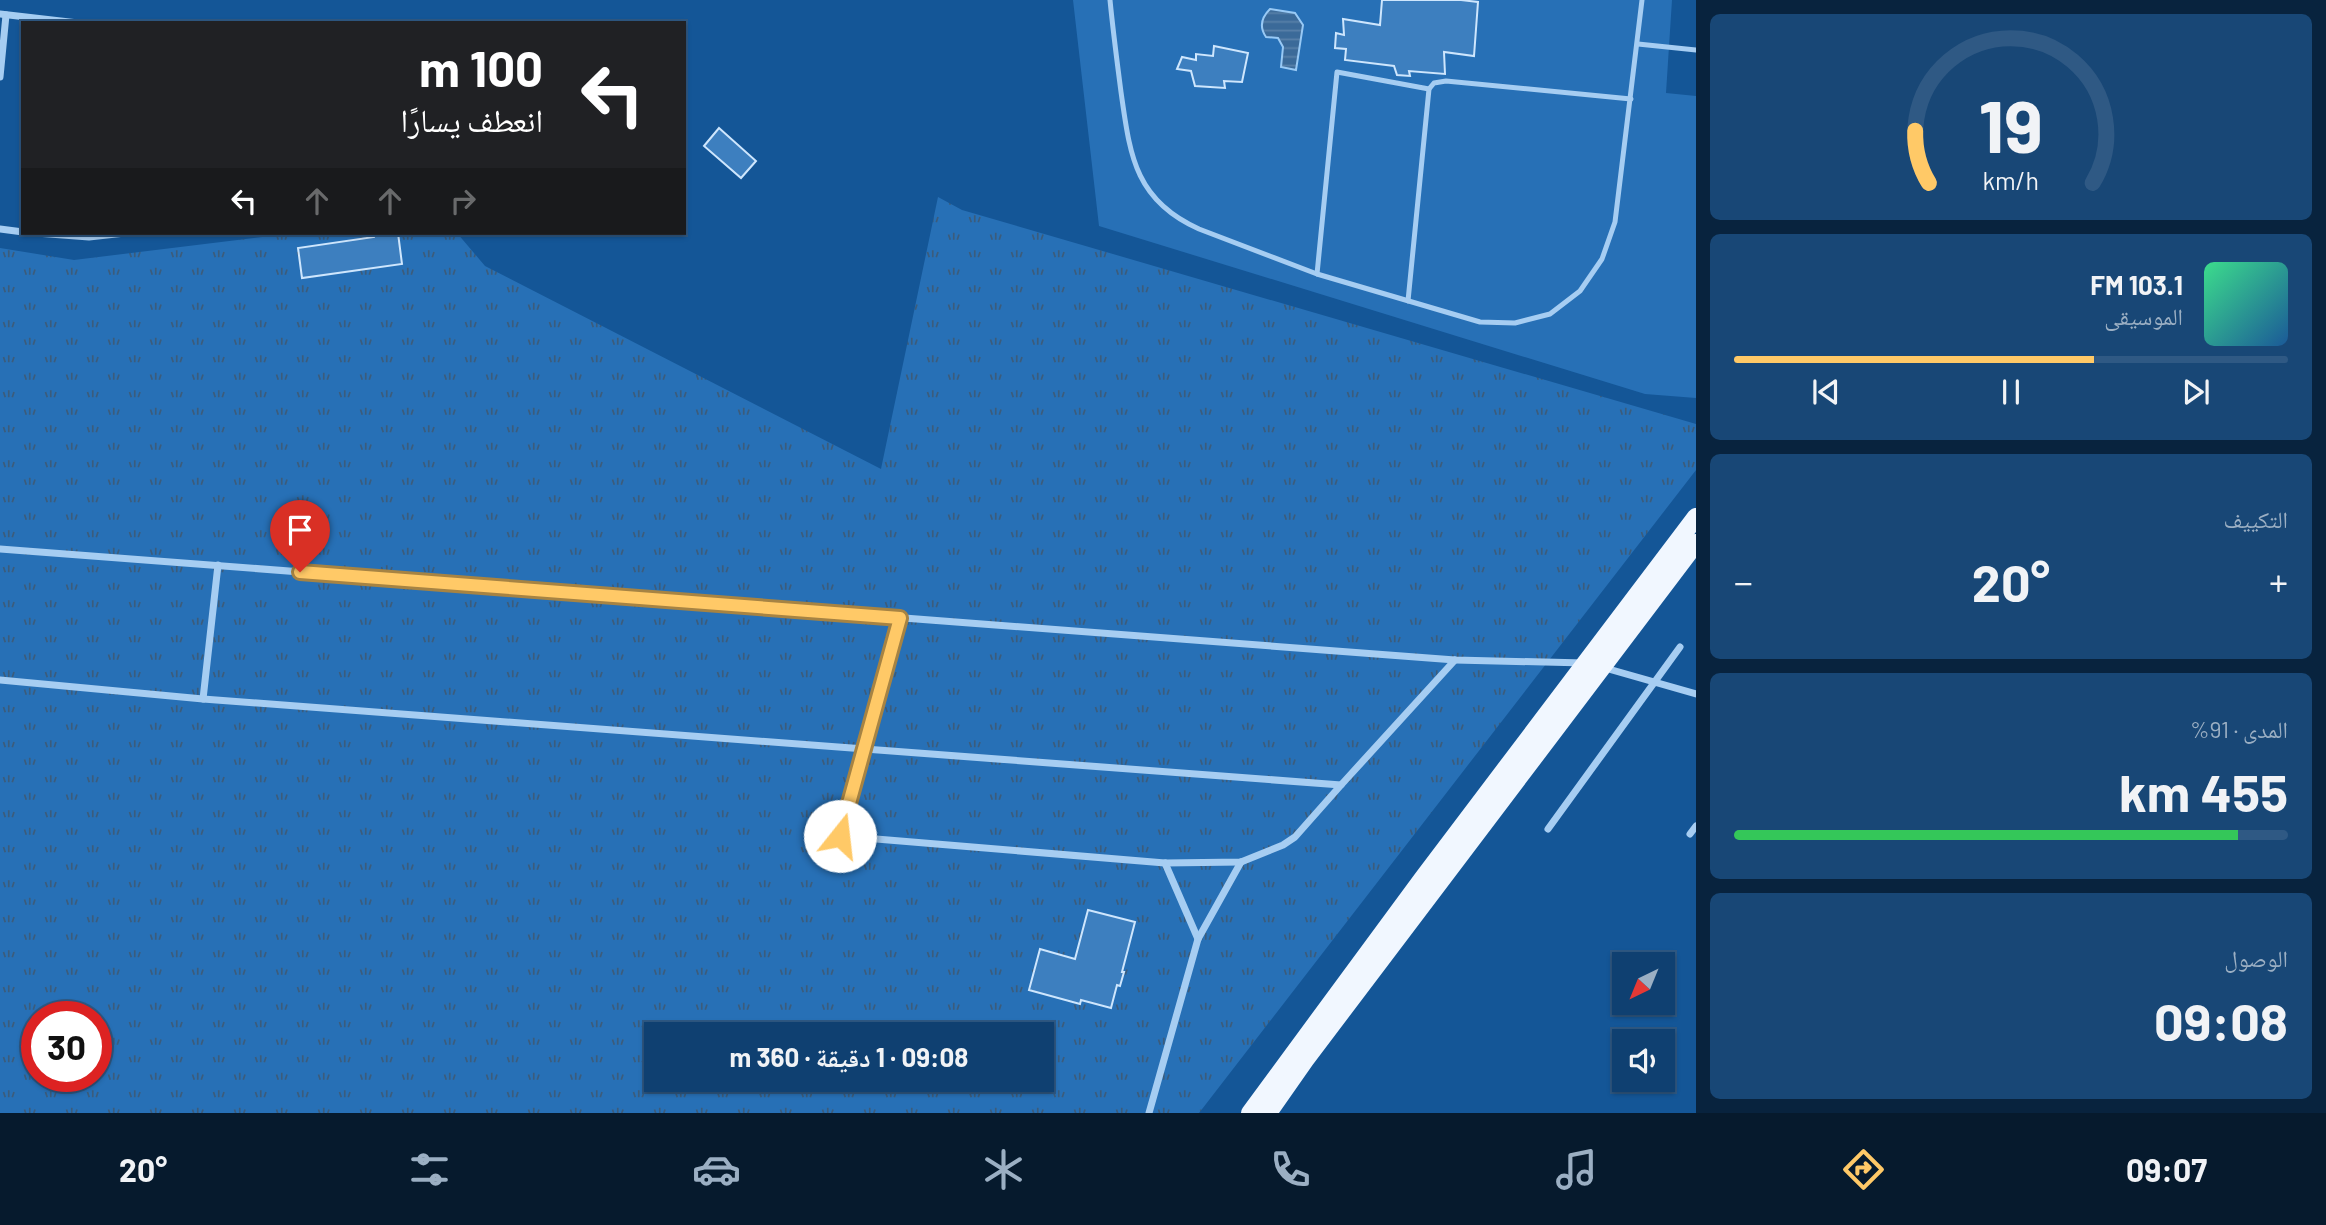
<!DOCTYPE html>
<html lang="ar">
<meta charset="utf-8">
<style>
:root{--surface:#0f4071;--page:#184776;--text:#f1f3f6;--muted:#9bafc3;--line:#2f5984;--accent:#ffc967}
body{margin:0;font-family:Barlow,"Noto Naskh Arabic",sans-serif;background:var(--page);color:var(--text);direction:rtl;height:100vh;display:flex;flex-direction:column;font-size:26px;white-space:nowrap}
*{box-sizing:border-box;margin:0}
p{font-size:23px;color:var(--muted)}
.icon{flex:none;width:38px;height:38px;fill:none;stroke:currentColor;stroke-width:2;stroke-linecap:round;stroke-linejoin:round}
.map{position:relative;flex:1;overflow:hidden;direction:ltr}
.drawer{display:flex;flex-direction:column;gap:14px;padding:14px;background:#08233e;width:630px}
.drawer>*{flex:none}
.hud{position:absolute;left:21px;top:21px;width:665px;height:214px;border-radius:0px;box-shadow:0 2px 5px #0004,0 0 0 2px var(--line);direction:rtl;background:#202124;color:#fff;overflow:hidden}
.needle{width:46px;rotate:223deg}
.tools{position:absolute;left:1612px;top:952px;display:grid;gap:14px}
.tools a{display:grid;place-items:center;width:63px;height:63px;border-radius:0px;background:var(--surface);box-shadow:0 2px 5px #0004,0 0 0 2px var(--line);font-size:35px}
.speed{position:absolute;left:21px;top:1001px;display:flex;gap:14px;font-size:35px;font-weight:700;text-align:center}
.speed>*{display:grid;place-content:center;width:91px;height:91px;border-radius:50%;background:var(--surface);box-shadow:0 2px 5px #0004,0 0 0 2px var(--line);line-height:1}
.speed .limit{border:10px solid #d22;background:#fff;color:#111}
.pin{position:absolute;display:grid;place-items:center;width:60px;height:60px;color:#fff;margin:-72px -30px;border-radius:50% 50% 50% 0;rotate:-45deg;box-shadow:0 0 7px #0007}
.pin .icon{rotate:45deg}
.me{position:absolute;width:77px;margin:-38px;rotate:16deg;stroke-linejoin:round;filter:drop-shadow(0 0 5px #0008)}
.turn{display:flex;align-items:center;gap:24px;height:147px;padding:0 28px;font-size:32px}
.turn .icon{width:91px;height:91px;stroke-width:2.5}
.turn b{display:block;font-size:49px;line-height:60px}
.lanes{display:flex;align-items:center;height:66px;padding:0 28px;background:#0003;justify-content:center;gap:35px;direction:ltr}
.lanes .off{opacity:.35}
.big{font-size:52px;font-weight:700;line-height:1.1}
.drawer .card{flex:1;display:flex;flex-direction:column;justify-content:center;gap:10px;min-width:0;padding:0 24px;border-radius:10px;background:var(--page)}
.drawer .dial{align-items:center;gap:0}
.dial svg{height:182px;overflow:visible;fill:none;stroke:var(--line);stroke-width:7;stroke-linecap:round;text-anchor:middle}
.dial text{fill:var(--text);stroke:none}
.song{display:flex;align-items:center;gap:21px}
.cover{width:84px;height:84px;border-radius:10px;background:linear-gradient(135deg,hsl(150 70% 55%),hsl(210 70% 35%))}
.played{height:7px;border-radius:4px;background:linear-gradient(90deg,var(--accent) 65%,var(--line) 65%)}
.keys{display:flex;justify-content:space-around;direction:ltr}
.heat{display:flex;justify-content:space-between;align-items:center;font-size:38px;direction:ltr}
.charge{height:10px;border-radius:5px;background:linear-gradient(90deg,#34c759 91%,var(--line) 0)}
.trip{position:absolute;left:644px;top:1022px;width:410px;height:70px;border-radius:0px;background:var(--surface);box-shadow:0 2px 5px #0004,0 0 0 2px var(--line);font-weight:700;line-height:70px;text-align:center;direction:rtl}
.tabs{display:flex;height:112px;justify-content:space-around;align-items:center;background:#061a2d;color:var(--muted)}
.tabs .icon{width:49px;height:49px}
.tabs .active{color:var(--accent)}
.tabs b{font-size:32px;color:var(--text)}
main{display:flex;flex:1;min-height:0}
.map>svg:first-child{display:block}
.grass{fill:url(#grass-tufts);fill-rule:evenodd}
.garden{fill:#2770b6}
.water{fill:url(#water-rules);stroke:#98c9f5;stroke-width:2}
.building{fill:#3d7fbf;stroke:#cee6fd;stroke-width:2}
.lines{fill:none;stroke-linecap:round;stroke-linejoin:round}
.service{stroke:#a6cdf2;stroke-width:5}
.minor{stroke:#a6cdf2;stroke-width:7}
.primary{stroke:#f1f7ff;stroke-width:18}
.route-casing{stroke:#a68343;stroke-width:18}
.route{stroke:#ffc967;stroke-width:12}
</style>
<main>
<section class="drawer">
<div class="card dial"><svg viewBox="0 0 100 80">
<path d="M14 69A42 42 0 1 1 86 69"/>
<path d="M14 69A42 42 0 0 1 8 46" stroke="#ffc967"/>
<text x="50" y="56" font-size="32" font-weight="700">19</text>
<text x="50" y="72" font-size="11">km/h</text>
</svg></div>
<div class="card">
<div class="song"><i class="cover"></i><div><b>103.1 FM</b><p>الموسيقى</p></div></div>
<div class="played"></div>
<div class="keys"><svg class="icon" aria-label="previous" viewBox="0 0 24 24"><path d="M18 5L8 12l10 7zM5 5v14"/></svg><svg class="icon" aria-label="pause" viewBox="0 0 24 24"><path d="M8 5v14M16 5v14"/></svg><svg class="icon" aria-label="next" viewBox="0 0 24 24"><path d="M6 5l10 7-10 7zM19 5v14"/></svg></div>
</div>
<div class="card"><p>التكييف</p>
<div class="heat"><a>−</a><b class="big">20°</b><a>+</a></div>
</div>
<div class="card"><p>المدى · 91%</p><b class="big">455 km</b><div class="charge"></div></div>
<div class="card"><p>الوصول</p><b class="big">09:08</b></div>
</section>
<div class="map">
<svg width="1696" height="1113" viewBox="0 0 1696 1113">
<defs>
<pattern id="grass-tufts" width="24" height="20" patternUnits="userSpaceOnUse" patternTransform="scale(1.75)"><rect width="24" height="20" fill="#2770b6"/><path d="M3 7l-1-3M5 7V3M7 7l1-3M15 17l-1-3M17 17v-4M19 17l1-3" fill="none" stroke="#3b5c7c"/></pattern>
<pattern id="water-rules" width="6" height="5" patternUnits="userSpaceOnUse" patternTransform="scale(1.75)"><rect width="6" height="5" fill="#3b6a99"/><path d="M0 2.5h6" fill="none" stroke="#5880a8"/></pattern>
</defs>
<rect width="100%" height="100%" fill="#145697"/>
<!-- grass -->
<path class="grass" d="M938,197L962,210L1696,424V470L1199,1113H0V248L74,260L295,233H457L485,266L881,469ZM37,1017H96V1076H37ZM656,1034H1041V1080H656Z"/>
<!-- garden -->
<polygon class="garden" points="1073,0 1672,0 1666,93 1696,96 1696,398 1645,394 1099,226"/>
<!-- water -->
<path class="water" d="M1270,9L1295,13L1303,25L1296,70L1281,67L1283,47L1278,38L1266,37C1259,27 1261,18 1270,9Z"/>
<!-- building -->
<g class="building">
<polygon points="1382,0 1461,0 1478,2 1474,56 1444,52 1445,74 1409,71 1410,76 1397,75 1394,66 1345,60 1346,49 1335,48 1336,33 1344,35 1343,19 1380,25"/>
<polygon points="1214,46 1248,53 1242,82 1224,81 1225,88 1195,86 1191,71 1177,69 1182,57 1196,60 1196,54 1213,56"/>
<polygon points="719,128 756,161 741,178 704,146"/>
<polygon points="398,233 402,264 302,278 298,248 374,237 374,234"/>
<polygon points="1088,910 1135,922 1122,972 1124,972 1120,986 1117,985 1111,1008 1081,1000 1080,1004 1029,990 1040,949 1075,959"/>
</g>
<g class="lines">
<!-- service -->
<g class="service">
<path d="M1110,0C1113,31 1117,61 1121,92C1130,154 1134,200 1199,229L1317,274L1480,322L1515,323L1550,314L1580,291L1602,259L1615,222L1642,0"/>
<polyline points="1638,44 1696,50"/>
<polyline points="1317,274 1337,72 1429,89 1434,83 1446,81 1631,99"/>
<polyline points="1408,301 1429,89"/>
</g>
<!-- minor -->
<g class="minor">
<polyline points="0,14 78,23"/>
<polyline points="0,77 6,15"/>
<polyline points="0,229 23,232"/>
<polyline points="36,233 89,237 125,233"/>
<polyline points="0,549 1455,660 1585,663"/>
<polyline points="900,618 840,836 1165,863 1241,862 1283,845 1295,837 1341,785"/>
<polyline points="1605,668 1696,694"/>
<polyline points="0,680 203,699 1341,785 1455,660"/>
<polyline points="203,699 218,565"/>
<polyline points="1548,829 1680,647"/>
<polyline points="1690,834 1696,826"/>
<polyline points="1165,863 1198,939"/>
<polyline points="1149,1113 1198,939 1241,862"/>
</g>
<!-- primary -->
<g class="primary">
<polyline points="1250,1113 1423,878 1696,517"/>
<polyline points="1268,1113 1305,1060 1696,543"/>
</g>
</g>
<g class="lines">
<!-- route casing -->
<g class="route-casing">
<polyline id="route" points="300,572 900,618 840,836"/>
</g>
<!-- route -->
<use href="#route" class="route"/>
</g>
</svg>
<div class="tools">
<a><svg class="needle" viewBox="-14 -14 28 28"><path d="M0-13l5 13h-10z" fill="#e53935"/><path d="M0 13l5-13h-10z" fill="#9bafc3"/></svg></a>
<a><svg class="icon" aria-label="sound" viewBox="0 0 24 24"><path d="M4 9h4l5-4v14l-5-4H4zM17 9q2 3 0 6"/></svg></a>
</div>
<div class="speed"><div class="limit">30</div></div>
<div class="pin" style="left:300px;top:572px;background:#d93025"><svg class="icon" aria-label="arrive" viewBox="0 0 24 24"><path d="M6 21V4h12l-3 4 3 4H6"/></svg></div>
<svg class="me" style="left:840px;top:836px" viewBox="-20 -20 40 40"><circle r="19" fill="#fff"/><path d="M0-13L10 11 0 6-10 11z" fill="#ffc967"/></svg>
<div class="trip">09:08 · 1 دقيقة · 360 m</div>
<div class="hud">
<div class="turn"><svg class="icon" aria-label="left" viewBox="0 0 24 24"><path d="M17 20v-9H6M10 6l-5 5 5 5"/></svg><div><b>100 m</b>انعطف يسارًا</div></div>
<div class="lanes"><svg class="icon" aria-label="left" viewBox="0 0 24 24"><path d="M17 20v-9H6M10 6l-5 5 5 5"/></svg><svg class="icon off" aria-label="ahead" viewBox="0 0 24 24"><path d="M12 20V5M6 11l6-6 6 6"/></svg><svg class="icon off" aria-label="ahead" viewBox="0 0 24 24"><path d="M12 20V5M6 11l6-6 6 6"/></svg><svg class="icon off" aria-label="right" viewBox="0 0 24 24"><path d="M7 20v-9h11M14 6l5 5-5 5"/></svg></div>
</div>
</div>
</main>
<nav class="tabs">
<b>09:07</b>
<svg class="icon active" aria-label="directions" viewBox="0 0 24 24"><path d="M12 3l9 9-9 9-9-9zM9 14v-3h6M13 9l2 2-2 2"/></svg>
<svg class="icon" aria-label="music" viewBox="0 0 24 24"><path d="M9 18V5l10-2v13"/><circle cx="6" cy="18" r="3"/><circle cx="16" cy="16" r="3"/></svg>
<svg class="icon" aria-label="phone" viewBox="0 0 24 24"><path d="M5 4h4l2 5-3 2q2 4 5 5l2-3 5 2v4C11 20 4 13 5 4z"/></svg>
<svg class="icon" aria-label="climate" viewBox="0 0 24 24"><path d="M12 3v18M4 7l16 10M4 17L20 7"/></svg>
<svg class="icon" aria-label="car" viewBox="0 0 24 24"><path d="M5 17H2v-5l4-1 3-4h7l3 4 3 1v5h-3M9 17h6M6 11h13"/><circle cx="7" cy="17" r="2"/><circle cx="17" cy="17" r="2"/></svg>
<svg class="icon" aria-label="filters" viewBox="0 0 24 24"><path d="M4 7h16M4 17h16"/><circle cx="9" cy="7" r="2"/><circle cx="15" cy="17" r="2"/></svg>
<b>20°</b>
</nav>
